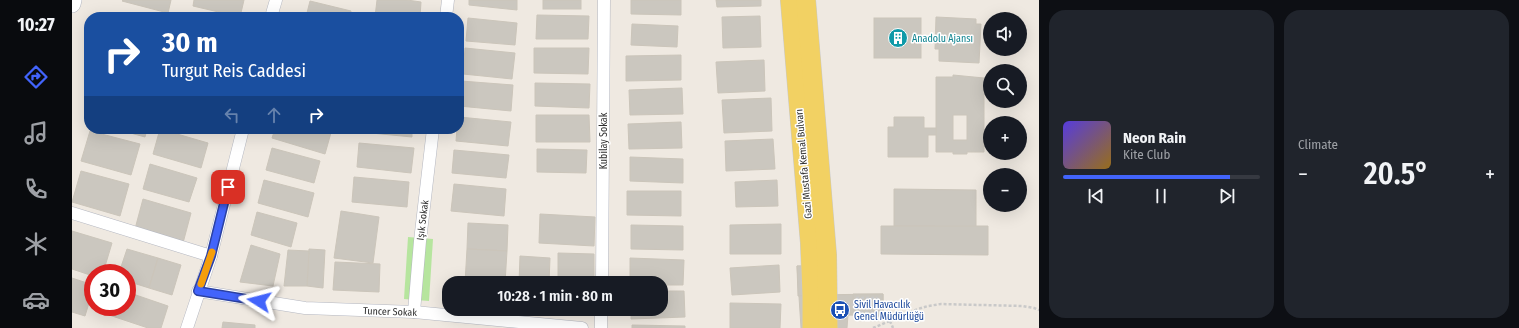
<!DOCTYPE html>
<meta charset="utf-8">
<style>
:root{--surface:#171b24;--page:#20242c;--text:#f1f3f6;--muted:#9ea1a6;--line:#363941;--accent:#4264fb}
body{margin:0;font-family:"Fira Sans Condensed",sans-serif;background:var(--page);color:var(--text);height:100vh;display:flex;flex-direction:column;font-size:15px;white-space:nowrap}
*{box-sizing:border-box;margin:0}
p{font-size:13px;color:var(--muted)}
.icon{flex:none;width:22px;height:22px;fill:none;stroke:currentColor;stroke-width:2;stroke-linecap:round;stroke-linejoin:round}
.map{position:relative;flex:1;overflow:hidden}
.drawer{display:flex;flex-direction:column;gap:10px;padding:10px;background:#0d0f14;width:480px}
.drawer>*{flex:none}
.top-card{position:absolute;left:12px;top:12px;width:380px;height:122px;border-radius:16px;box-shadow:0 4px 16px #0002;background:#1a4fa0;color:#fff;overflow:hidden}
.controls{position:absolute;left:911px;top:12px;display:grid;gap:8px}
.controls a{display:grid;place-items:center;width:44px;height:44px;border-radius:50%;background:var(--surface);box-shadow:0 4px 16px #0002;font-size:20px}
.speed{position:absolute;left:12px;top:264px;display:flex;gap:8px;font-size:20px;font-weight:700;text-align:center}
.speed>*{display:grid;place-content:center;width:52px;height:52px;border-radius:50%;background:var(--surface);box-shadow:0 4px 16px #0002;line-height:1}
.speed .limit{border:6px solid #d22;background:#fff;color:#111}
.pin{position:absolute;display:grid;place-items:center;width:34px;height:34px;color:#fff;margin:-17px;border-radius:8px;box-shadow:0 2px 6px #0006}
.me{position:absolute;width:44px;margin:-22px;rotate:279deg;stroke-linejoin:round;filter:drop-shadow(0 0 3px #0008)}
.turn{display:flex;align-items:center;gap:14px;height:84px;padding:0 12px;font-size:18px}
.turn .icon{width:52px;height:52px;stroke-width:2.5}
.turn b{display:block;font-size:28px;line-height:34px}
.lanes{display:flex;align-items:center;height:38px;padding:0 12px;background:#0003;justify-content:center;gap:20px;direction:ltr}
.lanes .off{opacity:.35}
.big{font-size:30px;font-weight:600;line-height:1.1}
.drawer .widget{flex:1;display:flex;flex-direction:column;justify-content:center;gap:6px;min-width:0;padding:0 14px;border-radius:16px;background:var(--page)}
.song{display:flex;align-items:center;gap:12px}
.cover{width:48px;height:48px;border-radius:6px;background:linear-gradient(135deg,hsl(250 70% 55%),hsl(40 70% 35%))}
.played{height:4px;border-radius:2px;background:linear-gradient(90deg,var(--accent) 85%,var(--line) 85%)}
.keys{display:flex;justify-content:space-around;direction:ltr}
.heat{display:flex;justify-content:space-between;align-items:center;font-size:22px;direction:ltr}
.drawer .tiles{flex:1;display:grid;gap:10px;grid-template-columns:repeat(2,1fr)}
.trip{position:absolute;left:370px;top:276px;width:226px;height:40px;border-radius:16px;background:var(--surface);box-shadow:0 4px 16px #0002;font-weight:600;line-height:40px;text-align:center}
main{display:flex;flex:1;min-height:0}
.tabs{display:flex;flex-direction:column;width:72px;justify-content:space-around;align-items:center;background:#090b0e;color:var(--muted)}
.tabs .icon{width:28px;height:28px}
.tabs .selected{color:var(--accent)}
.tabs b{font-size:18px;color:var(--text)}
.map>svg:first-child{display:block}
.green{fill:#b6e59e}
.building{fill:#cbc7bf;stroke:#cbc5ba;fill-rule:evenodd}
.lines{fill:none;stroke-linecap:round;stroke-linejoin:round}
.street-casing{stroke:#b4b7c1;stroke-width:13}
.secondary-casing{stroke:#b4b7c1;stroke-width:18}
.primary-casing{stroke:#c9c9c9;stroke-width:20}
.path{stroke:#c9c9c9;stroke-width:2.5;stroke-dasharray:3 2;stroke-linecap:butt}
.street{stroke:#fff;stroke-width:12}
.secondary{stroke:#fff;stroke-width:17}
.primary{stroke:#f2d163;stroke-width:19}
.route-casing{stroke:#2b41a3;stroke-width:10}
.route{stroke:#4264fb;stroke-width:7}
.slow{stroke:#f59e0b;stroke-width:7}
.labels{text-anchor:middle;stroke-width:3;stroke-linejoin:round;paint-order:stroke}
.culture-label{font-size:10px;fill:#0d838f;stroke:#fff;text-anchor:start}
.street-label{font-size:10px;fill:#2e2e2e;stroke:#fff}
.transit-label{font-size:10px;fill:#164399;stroke:#fff;text-anchor:start}
</style>
<main>
<nav class="tabs">
<b>10:27</b>
<svg class="icon selected" aria-label="directions" viewBox="0 0 24 24"><path d="M12 3l9 9-9 9-9-9zM9 14v-3h6M13 9l2 2-2 2"/></svg>
<svg class="icon" aria-label="music" viewBox="0 0 24 24"><path d="M9 18V5l10-2v13"/><circle cx="6" cy="18" r="3"/><circle cx="16" cy="16" r="3"/></svg>
<svg class="icon" aria-label="phone" viewBox="0 0 24 24"><path d="M5 4h4l2 5-3 2q2 4 5 5l2-3 5 2v4C11 20 4 13 5 4z"/></svg>
<svg class="icon" aria-label="climate" viewBox="0 0 24 24"><path d="M12 3v18M4 7l16 10M4 17L20 7"/></svg>
<svg class="icon" aria-label="car" viewBox="0 0 24 24"><path d="M5 17H2v-5l4-1 3-4h7l3 4 3 1v5h-3M9 17h6M6 11h13"/><circle cx="7" cy="17" r="2"/><circle cx="17" cy="17" r="2"/></svg>
</nav>
<div class="map">
<svg width="967" height="328" viewBox="0 0 967 328">
<rect width="100%" height="100%" fill="#efe9e1"/>
<!-- green -->
<polygon class="green" points="336,237 361,239 357,301 332,299"/>
<!-- building -->
<g class="building">
<polygon points="51,0 99,0 96,13 50,1"/>
<polygon points="122,0 172,0 168,17 121,6"/>
<polygon points="305,0 335,0 349,2 348,17 303,17"/>
<polygon points="397,0 445,0 445,10 397,5"/>
<rect x="471" y="0" width="38" height="9"/>
<polygon points="559,0 609,0 609,15 559,14"/>
<polygon points="644,0 689,0 689,6 645,7"/>
<polygon points="238,1 279,11 278,17 234,17"/>
<polygon points="51,13 69,17 50,17"/>
<polygon points="465,15 517,16 516,39 464,39"/>
<polygon points="688,16 689,47 651,48 650,17"/>
<polygon points="864,17 904,19 904,24 909,24 907,63 867,61 867,49 863,49"/>
<polygon points="396,18 445,23 443,45 394,41"/>
<rect x="802" y="18" width="47" height="40"/>
<polygon points="560,24 606,26 605,47 559,45"/>
<polygon points="393,48 443,53 440,79 391,74"/>
<polygon points="462,48 517,48 516,74 462,73"/>
<polygon points="609,55 609,80 554,81 554,56"/>
<polygon points="692,60 693,91 646,93 644,62"/>
<path d="M881,75L912,78V152H895V154H881V152H864V77H881ZM881,115H895V140H881Z"/>
<polygon points="389,81 441,85 439,111 387,106"/>
<polygon points="463,83 518,84 517,108 463,106"/>
<polygon points="610,88 611,114 558,115 557,90"/>
<polygon points="699,98 700,131 652,133 650,100"/>
<polygon points="464,115 517,115 518,142 464,142"/>
<polygon points="387,117 439,122 436,146 384,141 385,129 387,129"/>
<polygon points="822,117 852,117 852,128 864,128 864,135 856,135 856,157 816,157 816,127 822,127"/>
<polygon points="609,122 610,148 557,149 556,124"/>
<polygon points="44,129 75,129 73,137"/>
<polygon points="88,129 136,143 129,168 81,154"/>
<polygon points="203,129 260,129 253,154 200,138"/>
<polygon points="290,129 340,129 340,137 289,132"/>
<polygon points="18,131 68,144 59,175 9,161"/>
<polygon points="701,139 703,169 654,171 653,141"/>
<polygon points="287,143 342,148 339,173 285,167"/>
<polygon points="200,148 248,161 242,183 194,170"/>
<polygon points="465,149 515,150 514,173 465,172"/>
<polygon points="382,150 437,155 434,178 380,173"/>
<polygon points="558,157 611,159 611,183 558,181"/>
<polygon points="78,164 125,178 117,202 71,189"/>
<polygon points="9,171 57,184 48,216 0,202"/>
<polygon points="282,177 337,182 335,207 280,202"/>
<polygon points="192,180 242,193 236,217 186,203"/>
<polygon points="705,180 706,206 664,207 663,182"/>
<polygon points="382,184 434,189 432,216 379,211"/>
<polygon points="822,189 904,190 904,227 822,226"/>
<polygon points="555,191 609,191 609,216 555,215"/>
<polygon points="71,199 119,213 111,243 63,229"/>
<polygon points="269,211 307,217 301,263 262,258"/>
<polygon points="185,212 225,223 219,247 179,235"/>
<polygon points="468,214 523,217 522,246 467,243"/>
<polygon points="396,223 436,225 435,251 395,249"/>
<polygon points="709,224 709,254 658,254 658,225"/>
<polygon points="559,225 611,226 611,250 559,249"/>
<polygon points="809,226 916,226 916,255 809,254"/>
<polygon points="0,231 40,243 31,273 21,273 21,276 0,269"/>
<polygon points="179,245 208,254 201,286 168,282"/>
<polygon points="55,249 86,258 77,288 55,281 55,273 47,273"/>
<polygon points="237,249 253,250 251,288 235,286"/>
<polygon points="395,249 435,251 433,283 393,283"/>
<polygon points="216,250 237,251 235,286 212,286"/>
<polygon points="486,253 522,254 522,279 486,278"/>
<polygon points="448,256 478,258 477,283 447,283"/>
<polygon points="86,258 109,265 100,295 77,288"/>
<polygon points="558,258 612,260 611,285 589,285 589,283 558,283"/>
<polygon points="263,262 308,264 307,292 261,290"/>
<polygon points="707,265 708,292 660,295 658,268"/>
<polygon points="725,266 735,266 737,295 811,294 811,316 776,315 775,328 729,328"/>
<polygon points="725,266 735,266 737,295 726,296"/>
<polygon points="0,278 21,285 21,290 13,316 0,312"/>
<polygon points="486,278 518,279 518,283 485,283"/>
<polygon points="589,291 612,291 613,317 559,319 559,309 589,309"/>
<polygon points="55,292 96,306 89,328 76,328 37,315 39,307 55,307"/>
<polygon points="781,294 811,294 811,316 802,316 802,303 781,303"/>
<polygon points="658,303 709,304 708,328 658,328"/>
<polygon points="151,322 183,325 183,328 150,328"/>
<polygon points="560,325 613,326 613,328 560,328"/>
</g>
<g class="lines">
<!-- street casing -->
<g class="street-casing">
<g id="street">
<polyline points="199,17 204,0"/>
<polyline points="374,17 376,0"/>
<polyline points="0,213 139,256"/>
<polyline points="530,283 532,0"/>
<polyline points="126,291 233,308 342,312 510,328"/>
<polyline points="342,312 348,241 361,129"/>
<polyline points="115,328 139,256 171,129"/>
<polyline points="529,328 529,309"/>
</g>
</g>
<!-- secondary casing -->
<g class="secondary-casing">
<polyline id="secondary" points="0,4 1,0"/>
</g>
<!-- primary casing -->
<g class="primary-casing">
<g id="primary">
<polyline points="718,0 738,243 740,295 740,328"/>
<polyline points="734,0 755,255 756,328"/>
</g>
</g>
<!-- path -->
<g class="path">
<polyline points="770,301 782,305 784,298 805,298 806,312 782,312"/>
<polyline points="818,321 821,328"/>
<polyline points="801,328 846,309 856,306 869,304 950,306 962,308 967,310"/>
</g>
<!-- street -->
<use href="#street" class="street"/>
<!-- secondary -->
<use href="#secondary" class="secondary"/>
<!-- primary -->
<use href="#primary" class="primary"/>
</g>
<g class="lines">
<!-- route casing -->
<g class="route-casing">
<polyline id="route" points="156,187 139,256 126,291 187,301"/>
</g>
<!-- route -->
<use href="#route" class="route"/>
<!-- slow -->
<polyline class="slow" points="129,284 140,252"/>
</g>
<!-- icons -->
<defs>
<g id="building-disc" transform="scale(1)"><circle r="9.5" fill="#0f9aa8" stroke="#fff"/><path d="M-4-6H4V6H1V3H-1V6H-4ZM-2.5-4.3h1.7v1.8h-1.7ZM.8-4.3h1.7v1.8H.8ZM-2.5-1h1.7V.8h-1.7ZM.8-1h1.7V.8H.8Z" fill="#fff"/></g>
<g id="bus-disc" transform="scale(1)"><circle r="9.5" fill="#1a4fb4" stroke="#fff"/><path d="M-5-6H5V4H4V6H2V4H-2V6H-4V4H-5ZM-3.5-4V0h7V-4ZM-3.5 1.2v1.5H-2V1.2ZM2 1.2v1.5H3.5V1.2Z" fill="#fff"/></g>
</defs>
<g fill-rule="evenodd">
<use href="#building-disc" x="826" y="38"/>
<use href="#bus-disc" x="768" y="310"/>
</g>
<g class="labels">
<!-- culture labels -->
<g class="culture-label">
<text x="840" y="42">Anadolu Ajansı</text>
</g>
<!-- street labels -->
<g class="street-label">
<text transform="translate(531 141) rotate(-90)" y="4">Kubilay Sokak</text>
<text transform="translate(731 164) rotate(-95)" y="4">Gazi Mustafa Kemal Bulvarı</text>
<text transform="translate(350 220) rotate(-83)" y="4">Işık Sokak</text>
<text transform="translate(318 311) rotate(2)" y="4">Tuncer Sokak</text>
</g>
<!-- transit labels -->
<g class="transit-label">
<text x="782" y="308">Sivil Havacılık<tspan x="782" dy="12">Genel Müdürlüğü</tspan></text>
</g>
</g>
</svg>
<div class="controls">
<a><svg class="icon" aria-label="sound" viewBox="0 0 24 24"><path d="M4 9h4l5-4v14l-5-4H4zM17 9q2 3 0 6"/></svg></a>
<a><svg class="icon" aria-label="search" viewBox="0 0 24 24"><circle cx="10" cy="10" r="6"/><path d="M15 15l6 6"/></svg></a>
<a>+</a>
<a>−</a>
</div>
<div class="speed"><div class="limit">30</div></div>
<div class="pin" style="left:156px;top:187px;background:#d93025"><svg class="icon" aria-label="arrive" viewBox="0 0 24 24"><path d="M6 21V4h12l-3 4 3 4H6"/></svg></div>
<svg class="me" style="left:187px;top:301px" viewBox="-20 -20 40 40"><path d="M0-17L14 15 0 8-14 15z" fill="#4264fb" stroke="#fff" stroke-width="4"/></svg>
<div class="trip">10:28 · 1 min · 80 m</div>
<div class="top-card">
<div class="turn"><svg class="icon" aria-label="right" viewBox="0 0 24 24"><path d="M7 20v-9h11M14 6l5 5-5 5"/></svg><div><b>30 m</b>Turgut Reis Caddesi</div></div>
<div class="lanes"><svg class="icon off" aria-label="left" viewBox="0 0 24 24"><path d="M17 20v-9H6M10 6l-5 5 5 5"/></svg><svg class="icon off" aria-label="ahead" viewBox="0 0 24 24"><path d="M12 20V5M6 11l6-6 6 6"/></svg><svg class="icon" aria-label="right" viewBox="0 0 24 24"><path d="M7 20v-9h11M14 6l5 5-5 5"/></svg></div>
</div>
</div>
<section class="drawer">
<div class="tiles">
<div class="widget">
<div class="song"><i class="cover"></i><div><b>Neon Rain</b><p>Kite Club</p></div></div>
<div class="played"></div>
<div class="keys"><svg class="icon" aria-label="previous" viewBox="0 0 24 24"><path d="M18 5L8 12l10 7zM5 5v14"/></svg><svg class="icon" aria-label="pause" viewBox="0 0 24 24"><path d="M8 5v14M16 5v14"/></svg><svg class="icon" aria-label="next" viewBox="0 0 24 24"><path d="M6 5l10 7-10 7zM19 5v14"/></svg></div>
</div>
<div class="widget"><p>Climate</p>
<div class="heat"><a>−</a><b class="big">20.5°</b><a>+</a></div>
</div>
</div>
</section>
</main>
